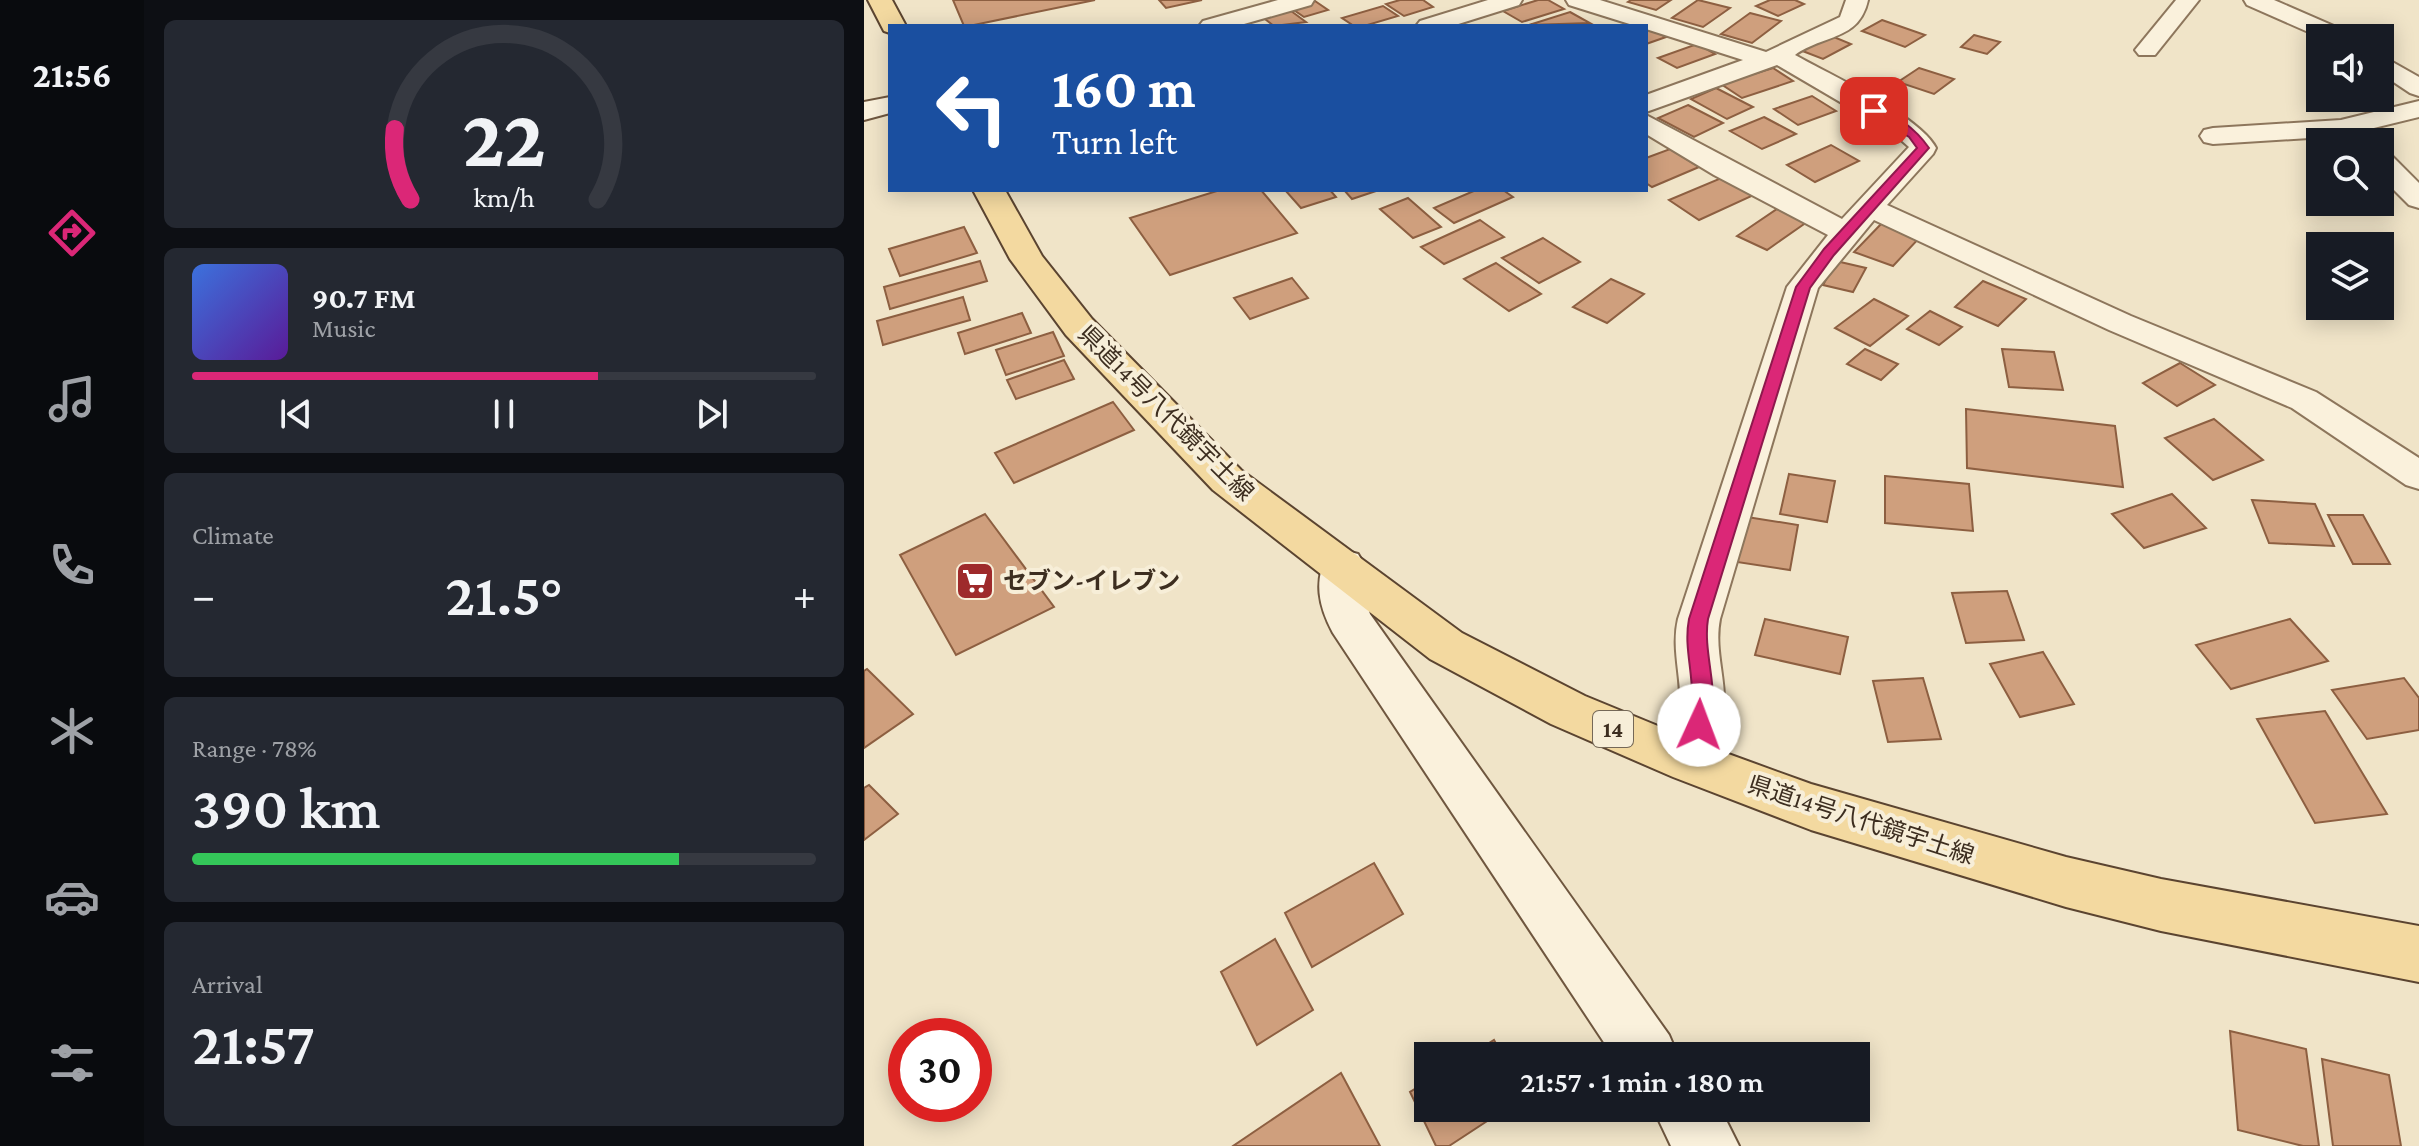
<!DOCTYPE html>
<meta charset="utf-8">
<style>
:root{--surface:#171b24;--page:#242831;--text:#f1f3f6;--muted:#9ea1a6;--line:#363941;--accent:#db2777}
body{margin:0;font-family:"Crimson Pro","Noto Sans JP",serif;background:var(--page);color:var(--text);height:100vh;display:flex;flex-direction:column;font-size:30px;white-space:nowrap}
*{box-sizing:border-box;margin:0}
p{font-size:26px;color:var(--muted)}
.icon{flex:none;width:44px;height:44px;fill:none;stroke:currentColor;stroke-width:2;stroke-linecap:round;stroke-linejoin:round}
.map{position:relative;flex:1;overflow:hidden}
.details{display:flex;flex-direction:column;gap:20px;padding:20px;background:#0d0f14;width:720px}
.details>*{flex:none}
.guide{position:absolute;left:24px;top:24px;width:760px;height:168px;border-radius:0px;box-shadow:0 4px 20px #0003;background:#1a4fa0;color:#fff;overflow:hidden}
.controls{position:absolute;left:1442px;top:24px;display:grid;gap:16px}
.controls a{display:grid;place-items:center;width:88px;height:88px;border-radius:0px;background:var(--surface);box-shadow:0 4px 20px #0003;font-size:40px}
.speed{position:absolute;left:24px;top:1018px;display:flex;gap:16px;font-size:40px;font-weight:700;text-align:center}
.speed>*{display:grid;place-content:center;width:104px;height:104px;border-radius:50%;background:var(--surface);box-shadow:0 4px 20px #0003;line-height:1}
.speed .limit{border:12px solid #d22;background:#fff;color:#111}
.pin{position:absolute;display:grid;place-items:center;width:68px;height:68px;color:#fff;margin:-34px;border-radius:16px;box-shadow:0 4px 12px #0006}
.me{position:absolute;width:88px;margin:-44px;rotate:2deg;stroke-linejoin:round;filter:drop-shadow(0 0 6px #0008)}
.turn{display:flex;align-items:center;gap:28px;height:168px;padding:0 32px;font-size:36px}
.turn .icon{width:104px;height:104px;stroke-width:2.5}
.turn b{display:block;font-size:56px;line-height:68px}
.big{font-size:60px;font-weight:600;line-height:1.1}
.details .widget{flex:1;display:flex;flex-direction:column;justify-content:center;gap:12px;min-width:0;padding:0 28px;border-radius:12px;background:var(--page)}
.details .dial{align-items:center;gap:0}
.dial svg{height:208px;overflow:visible;fill:none;stroke:var(--line);stroke-width:7;stroke-linecap:round;text-anchor:middle}
.dial text{fill:var(--text);stroke:none}
.song{display:flex;align-items:center;gap:24px}
.cover{width:96px;height:96px;border-radius:12px;background:linear-gradient(135deg,hsl(220 70% 55%),hsl(270 70% 35%))}
.played{height:8px;border-radius:4px;background:linear-gradient(90deg,var(--accent) 65%,var(--line) 65%)}
.keys{display:flex;justify-content:space-around;direction:ltr}
.heat{display:flex;justify-content:space-between;align-items:center;font-size:44px;direction:ltr}
.charge{height:12px;border-radius:6px;background:linear-gradient(90deg,#34c759 78%,var(--line) 0)}
.trip{position:absolute;left:550px;top:1042px;width:456px;height:80px;border-radius:0px;background:var(--surface);box-shadow:0 4px 20px #0003;font-weight:600;line-height:80px;text-align:center}
main{display:flex;flex:1;min-height:0}
.tab-bar{display:flex;flex-direction:column;width:144px;justify-content:space-around;align-items:center;background:#090b0e;color:var(--muted)}
.tab-bar .icon{width:56px;height:56px}
.tab-bar .selected{color:var(--accent)}
.tab-bar b{font-size:36px;color:var(--text)}
.map>svg:first-child{display:block}
.building{fill:#cf9f7d;stroke:#8d5f41;stroke-width:2}
.lines{fill:none;stroke-linecap:round;stroke-linejoin:round}
.street-casing{stroke:#8d765c;stroke-width:4}
.secondary-casing{stroke:#6f573f;stroke-width:4}
.primary-casing{stroke:#5b4430;stroke-width:4}
.street{fill:#faf1dc;fill-rule:evenodd}
.secondary{fill:#faf1dc;fill-rule:evenodd}
.primary{fill:#f3d9a0;fill-rule:evenodd}
.route{fill:#db2777;stroke:#8e194d;stroke-width:2}
.labels{text-anchor:middle;stroke-width:8;stroke-linejoin:round;paint-order:stroke}
.shield{fill:#f7eed8;stroke:#756857;stroke-width:2}
.shield-label{font-size:22px;font-weight:bold;fill:#3d2e20}
.street-label{font-size:24px;fill:#3d2e20;stroke:#f7eed8}
.poi-label{font-size:24px;font-weight:bold;fill:#3d2e20;stroke:#f7eed8;text-anchor:start}
</style>
<main>
<nav class="tab-bar">
<b>21:56</b>
<svg class="icon selected" aria-label="directions" viewBox="0 0 24 24"><path d="M12 3l9 9-9 9-9-9zM9 14v-3h6M13 9l2 2-2 2"/></svg>
<svg class="icon" aria-label="music" viewBox="0 0 24 24"><path d="M9 18V5l10-2v13"/><circle cx="6" cy="18" r="3"/><circle cx="16" cy="16" r="3"/></svg>
<svg class="icon" aria-label="phone" viewBox="0 0 24 24"><path d="M5 4h4l2 5-3 2q2 4 5 5l2-3 5 2v4C11 20 4 13 5 4z"/></svg>
<svg class="icon" aria-label="climate" viewBox="0 0 24 24"><path d="M12 3v18M4 7l16 10M4 17L20 7"/></svg>
<svg class="icon" aria-label="car" viewBox="0 0 24 24"><path d="M5 17H2v-5l4-1 3-4h7l3 4 3 1v5h-3M9 17h6M6 11h13"/><circle cx="7" cy="17" r="2"/><circle cx="17" cy="17" r="2"/></svg>
<svg class="icon" aria-label="filters" viewBox="0 0 24 24"><path d="M4 7h16M4 17h16"/><circle cx="9" cy="7" r="2"/><circle cx="15" cy="17" r="2"/></svg>
</nav>
<section class="details">
<div class="widget dial"><svg viewBox="0 0 100 80">
<path d="M14 69A42 42 0 1 1 86 69"/>
<path d="M14 69A42 42 0 0 1 8 42" stroke="#db2777"/>
<text x="50" y="56" font-size="32" font-weight="700">22</text>
<text x="50" y="72" font-size="11">km/h</text>
</svg></div>
<div class="widget">
<div class="song"><i class="cover"></i><div><b>90.7 FM</b><p>Music</p></div></div>
<div class="played"></div>
<div class="keys"><svg class="icon" aria-label="previous" viewBox="0 0 24 24"><path d="M18 5L8 12l10 7zM5 5v14"/></svg><svg class="icon" aria-label="pause" viewBox="0 0 24 24"><path d="M8 5v14M16 5v14"/></svg><svg class="icon" aria-label="next" viewBox="0 0 24 24"><path d="M6 5l10 7-10 7zM19 5v14"/></svg></div>
</div>
<div class="widget"><p>Climate</p>
<div class="heat"><a>−</a><b class="big">21.5°</b><a>+</a></div>
</div>
<div class="widget"><p>Range · 78%</p><b class="big">390 km</b><div class="charge"></div></div>
<div class="widget"><p>Arrival</p><b class="big">21:57</b></div>
</section>
<div class="map">
<svg width="1555" height="1146" viewBox="0 0 1555 1146">
<rect width="100%" height="100%" fill="#f0e4c8"/>
<!-- building -->
<g class="building">
<polygon points="89,0 231,0 105,26 100,26"/>
<polygon points="295,0 338,0 302,8"/>
<polygon points="536,0 559,0 569,7 540,16 522,4"/>
<polygon points="674,0 684,0 700,9 658,22 639,11"/>
<polygon points="767,0 807,0 792,10 764,2"/>
<polygon points="834,0 866,8 839,27 808,18"/>
<polygon points="906,0 931,0 940,4 914,16 892,6"/>
<polygon points="451,1 464,10 440,17 427,8"/>
<polygon points="519,6 534,16 500,26 490,26 478,18"/>
<polygon points="423,8 442,22 410,26 397,16"/>
<polygon points="706,12 726,23 665,25"/>
<polygon points="886,13 917,21 888,43 857,34"/>
<polygon points="1018,20 1061,35 1041,47 998,31"/>
<polygon points="782,27 802,37 782,44"/>
<polygon points="965,35 987,44 959,59 936,50"/>
<polygon points="1110,35 1136,42 1123,54 1097,47"/>
<polygon points="833,44 851,54 813,68 794,58"/>
<polygon points="909,68 929,81 878,98 857,84"/>
<polygon points="1055,68 1090,79 1070,94 1034,82"/>
<polygon points="852,88 889,107 863,119 827,99"/>
<polygon points="948,96 972,111 934,125 910,109"/>
<polygon points="824,105 859,123 830,137 794,118"/>
<polygon points="900,117 932,134 898,149 866,131"/>
<polygon points="967,145 995,161 951,182 923,165"/>
<polygon points="806,149 835,167 788,187 782,183 782,158"/>
<polygon points="862,176 892,194 835,220 805,200"/>
<polygon points="356,190 397,190 433,233 306,275 266,218"/>
<polygon points="421,190 466,190 472,197 437,208"/>
<polygon points="480,190 515,190 488,199"/>
<polygon points="612,190 639,190 649,197 590,223 570,208"/>
<polygon points="544,198 577,227 549,238 516,209"/>
<polygon points="913,209 943,222 903,250 873,236"/>
<polygon points="616,220 640,237 580,264 557,247"/>
<polygon points="1019,222 1058,235 1029,266 990,252"/>
<polygon points="100,227 113,253 36,276 25,249"/>
<polygon points="679,238 716,262 675,283 638,258"/>
<polygon points="116,261 123,281 26,309 20,287"/>
<polygon points="972,261 1002,268 989,292 959,285"/>
<polygon points="632,263 677,294 645,311 600,279"/>
<polygon points="428,278 444,298 386,319 370,298"/>
<polygon points="747,279 780,294 743,323 709,307"/>
<polygon points="1119,281 1162,299 1134,326 1091,307"/>
<polygon points="99,297 106,320 19,345 13,321"/>
<polygon points="1010,299 1044,316 1006,346 971,328"/>
<polygon points="1066,311 1098,327 1075,345 1043,329"/>
<polygon points="158,313 167,333 101,354 94,333"/>
<polygon points="189,332 200,356 142,375 132,350"/>
<polygon points="1001,349 1034,364 1017,380 983,364"/>
<polygon points="1138,349 1190,352 1199,390 1145,387"/>
<polygon points="200,360 210,379 152,399 143,380"/>
<polygon points="1316,363 1351,385 1313,406 1279,383"/>
<polygon points="249,402 270,430 150,483 131,453"/>
<polygon points="1102,409 1251,426 1259,487 1103,468"/>
<polygon points="1350,419 1399,460 1349,480 1301,438"/>
<polygon points="925,474 971,481 963,522 916,514"/>
<polygon points="1021,476 1105,484 1109,531 1021,523"/>
<polygon points="1308,494 1342,528 1280,548 1248,514"/>
<polygon points="1388,500 1451,504 1470,546 1405,543"/>
<polygon points="121,514 190,607 92,655 36,555"/>
<polygon points="1464,515 1499,515 1526,564 1489,564"/>
<polygon points="883,517 934,525 926,570 873,562"/>
<polygon points="1143,591 1160,640 1102,643 1088,593"/>
<polygon points="901,619 984,637 976,674 891,655"/>
<polygon points="1426,619 1464,661 1367,689 1332,645"/>
<polygon points="1179,652 1210,704 1156,717 1126,664"/>
<polygon points="3,669 49,714 0,748 0,671"/>
<polygon points="1059,678 1077,739 1024,742 1009,681"/>
<polygon points="1540,678 1555,698 1555,730 1503,739 1468,690"/>
<polygon points="1461,711 1523,814 1451,823 1393,719"/>
<polygon points="5,785 34,814 0,840 0,788"/>
<polygon points="510,863 539,914 448,967 421,913"/>
<polygon points="411,939 449,1010 393,1045 357,972"/>
<polygon points="1366,1031 1442,1049 1455,1146 1439,1146 1374,1130"/>
<polygon points="630,1040 639,1056 605,1056"/>
<polygon points="1458,1059 1525,1075 1537,1146 1469,1146"/>
<polygon points="477,1073 516,1146 369,1146"/>
<polygon points="564,1081 564,1108 643,1108 585,1146 572,1146 546,1092"/>
</g>
<g class="lines">
<!-- street casing -->
<g class="street-casing">
<g id="street">
<polygon points="414,0 450,0 447,5 373,26 335,26 339,21"/>
<polygon points="624,0 658,0 655,5 588,26 552,26 556,21"/>
<path d="M702,0H736L902,52L976,17L982,0H1004C995,41 960,34 931,55C965,74 1056,116 1072,148L1069,154L1023,205L1267,316L1452,392L1555,458V489L1542,485L1428,408L1245,330L1010,220L954,288L856,619C850,650 862,678 860,708C859,730 853,756 843,776L827,782L811,776C800,753 813,733 816,708C818,678 807,649 814,619L923,287L964,235L850,175L782,134V115L978,219L1045,147L1029,133L913,65L782,112V95L879,60L782,29V26H772L705,5Z"/>
<polygon points="1312,0 1335,0 1291,55 1275,55 1271,50"/>
<polygon points="1380,0 1410,0 1486,33 1490,38 1458,38 1383,5"/>
<polygon points="1516,55 1555,77 1555,96 1546,93 1516,73"/>
<polygon points="1555,101 1555,117 1477,136 1349,144 1340,142 1336,136 1340,130 1349,128 1477,120"/>
<polygon points="1516,152 1526,154 1555,183 1555,208 1545,205 1516,176"/>
</g>
</g>
<!-- secondary casing -->
<g class="secondary-casing">
<g id="secondary">
<polygon points="26,97 26,113 0,120 0,102"/>
<path d="M479,550L494,554L501,566L498,591L506,614L805,1035L814,1056H749L469,633C455,607 449,581 464,554Z"/>
<polygon points="789,1108 856,1108 875,1146 807,1146"/>
</g>
</g>
<!-- primary casing -->
<g class="primary-casing">
<g id="primary">
<polygon points="4,0 28,0 42,26 26,26 26,33 20,31"/>
<polygon points="109,190 141,190 178,256 228,319 377,470 598,633 721,696 845,747 947,784 1202,857 1297,879 1555,926 1555,982 1297,931 1202,907 947,830 809,777 687,724 566,659 349,490 202,335 146,259"/>
</g>
</g>
<!-- street -->
<use href="#street" class="street"/>
<!-- secondary -->
<use href="#secondary" class="secondary"/>
<!-- primary -->
<use href="#primary" class="primary"/>
</g>
<!-- route -->
<path class="route" d="M1006,109C1027,107 1054,132 1065,148L970,255L946,288L844,619C838,655 859,698 843,731L835,734L828,731C823,720 829,707 828,694C828,668 820,645 825,619L932,287L960,249L1053,148L1045,137L1006,114Z"/>
<!-- icons -->
<defs>
<g id="supermarket-square" transform="scale(2)"><rect x="-9" y="-9" width="18" height="18" rx="4" fill="#9e2a2b" stroke="#f7eed8"/><path d="M-6-5.5h2.5l.6 2H6L4.5 2H-2.5L-4.4-4H-6ZM-1.5 3.2a1.3 1.3 0 1 0 .1 0ZM3 3.2a1.3 1.3 0 1 0 .1 0Z" fill="#fff"/></g>
</defs>
<g fill-rule="evenodd">
<use href="#supermarket-square" x="111" y="581"/>
</g>
<g class="labels">
<!-- shield labels -->
<rect class="shield" x="729" y="711" width="40" height="36" rx="6"/>
<g class="shield-label">
<text x="749" y="737">14</text>
</g>
<!-- street labels -->
<g class="street-label">
<text transform="translate(302 413) rotate(45)" y="8">県道14号八代鏡宇土線</text>
<text transform="translate(997 820) rotate(18)" y="8">県道14号八代鏡宇土線</text>
</g>
<!-- poi labels -->
<g class="poi-label">
<text x="139" y="589">セブン-イレブン</text>
</g>
</g>
</svg>
<div class="controls">
<a><svg class="icon" aria-label="sound" viewBox="0 0 24 24"><path d="M4 9h4l5-4v14l-5-4H4zM17 9q2 3 0 6"/></svg></a>
<a><svg class="icon" aria-label="search" viewBox="0 0 24 24"><circle cx="10" cy="10" r="6"/><path d="M15 15l6 6"/></svg></a>
<a><svg class="icon" aria-label="layers" viewBox="0 0 24 24"><path d="M12 4l9 5-9 5-9-5zM3 14l9 5 9-5"/></svg></a>
</div>
<div class="speed"><div class="limit">30</div></div>
<div class="pin" style="left:1010px;top:111px;background:#d93025"><svg class="icon" aria-label="arrive" viewBox="0 0 24 24"><path d="M6 21V4h12l-3 4 3 4H6"/></svg></div>
<svg class="me" style="left:835px;top:725px" viewBox="-20 -20 40 40"><circle r="19" fill="#fff"/><path d="M0-13L10 11 0 6-10 11z" fill="#db2777"/></svg>
<div class="trip">21:57 · 1 min · 180 m</div>
<div class="guide">
<div class="turn"><svg class="icon" aria-label="left" viewBox="0 0 24 24"><path d="M17 20v-9H6M10 6l-5 5 5 5"/></svg><div><b>160 m</b>Turn left</div></div>
</div>
</div>
</main>
